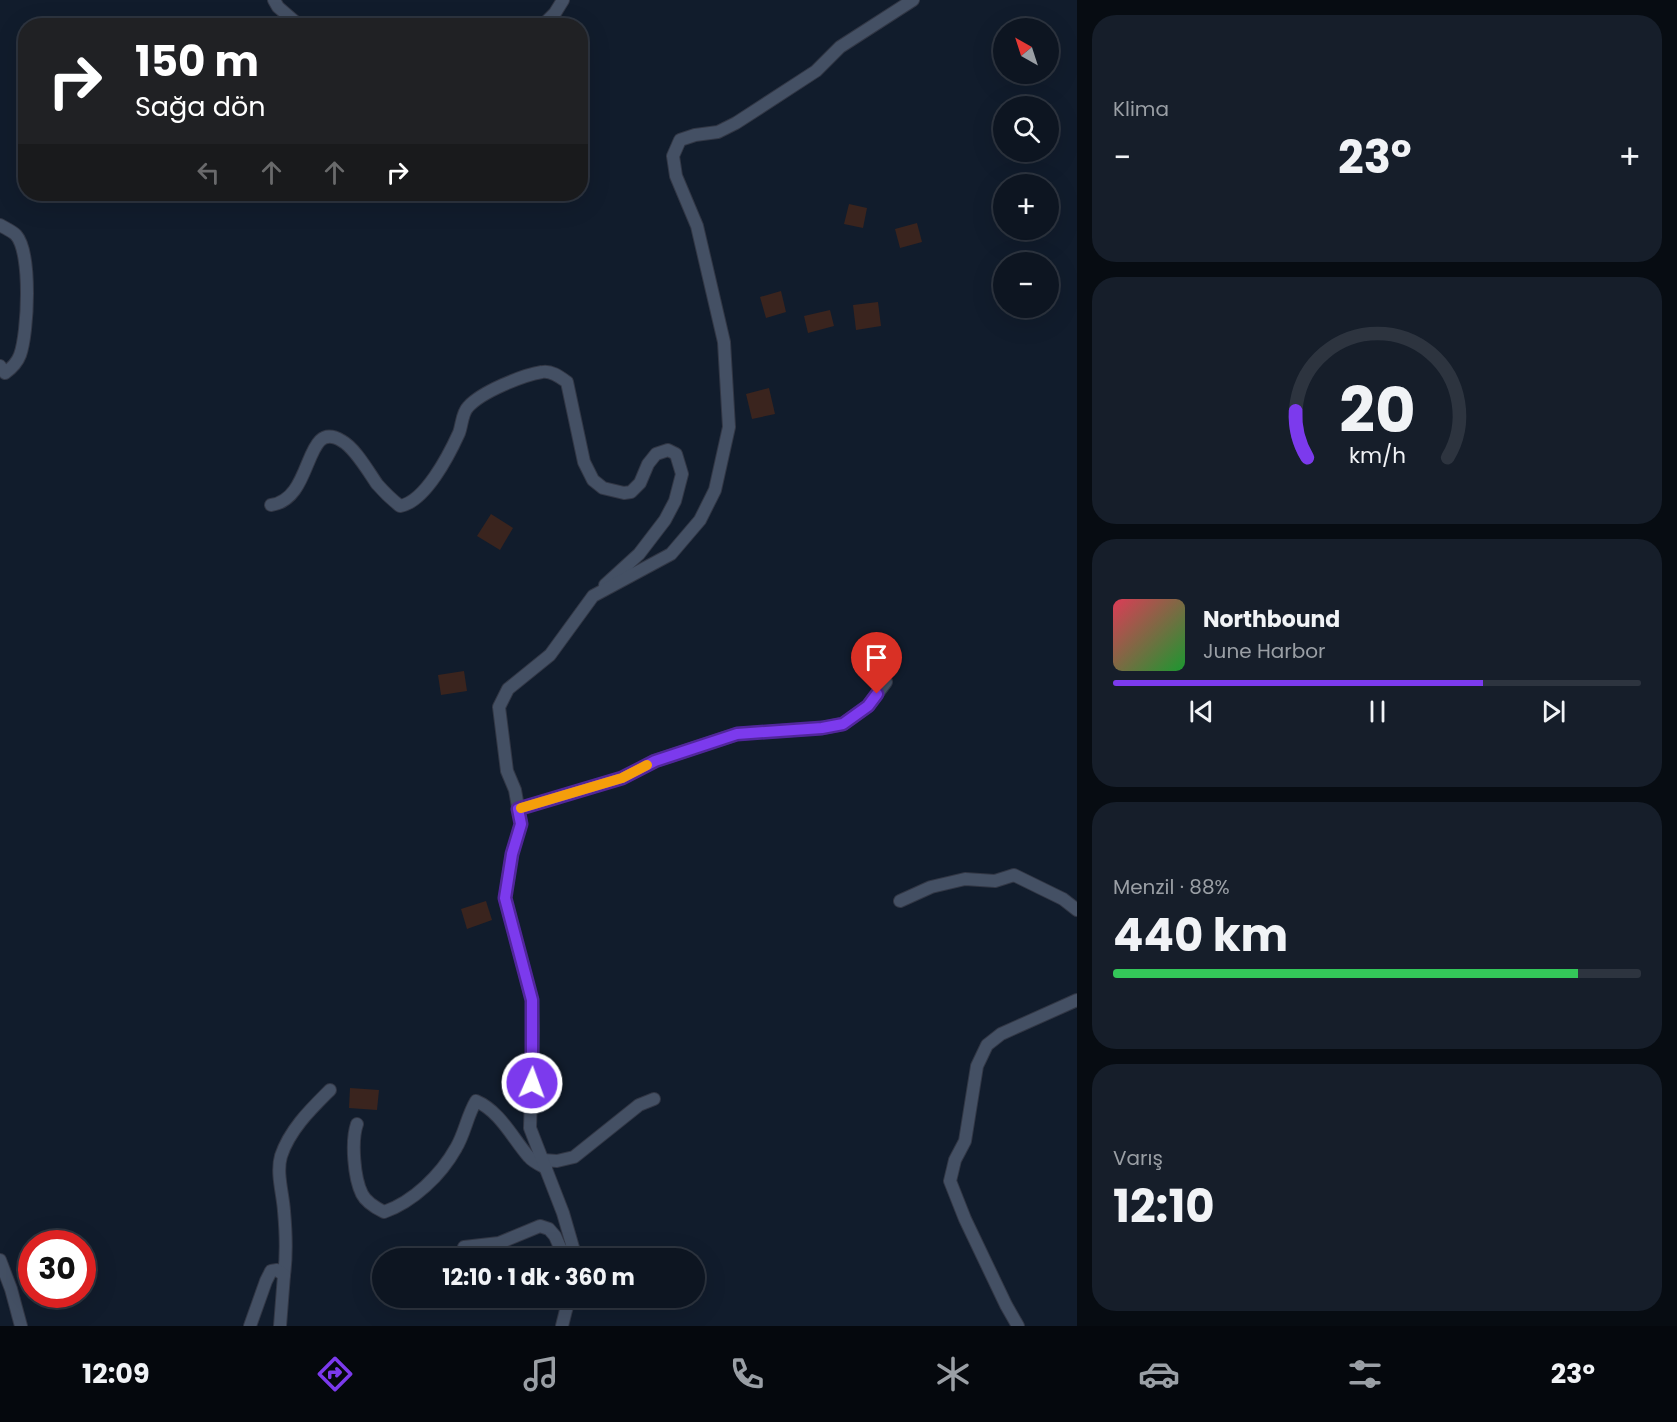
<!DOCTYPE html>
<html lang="tr">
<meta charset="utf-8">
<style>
:root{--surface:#0d1521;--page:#161e2a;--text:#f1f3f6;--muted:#9a9fa5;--line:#2d343f;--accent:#7c3aed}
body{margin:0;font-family:Poppins,sans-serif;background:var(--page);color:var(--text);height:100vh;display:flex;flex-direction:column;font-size:22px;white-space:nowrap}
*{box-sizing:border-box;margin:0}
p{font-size:20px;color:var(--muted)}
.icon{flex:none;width:33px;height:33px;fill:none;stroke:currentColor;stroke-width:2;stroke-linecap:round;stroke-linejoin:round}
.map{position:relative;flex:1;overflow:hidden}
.drawer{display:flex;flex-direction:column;gap:15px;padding:15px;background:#070c12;width:600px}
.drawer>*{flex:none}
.banner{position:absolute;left:18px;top:18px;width:570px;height:183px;border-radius:24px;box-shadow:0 6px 24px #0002,0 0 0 2px var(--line);background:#202124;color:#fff;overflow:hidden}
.needle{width:39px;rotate:321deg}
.tools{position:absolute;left:993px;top:18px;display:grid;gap:12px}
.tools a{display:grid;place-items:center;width:66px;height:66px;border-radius:50%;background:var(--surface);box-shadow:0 6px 24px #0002,0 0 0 2px var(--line);font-size:30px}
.speed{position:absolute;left:18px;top:1230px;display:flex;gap:12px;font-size:30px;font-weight:700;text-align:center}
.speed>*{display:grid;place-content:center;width:78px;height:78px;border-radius:50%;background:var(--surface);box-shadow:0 6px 24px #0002,0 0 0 2px var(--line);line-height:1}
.speed .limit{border:9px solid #d22;background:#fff;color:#111}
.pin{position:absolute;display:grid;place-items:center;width:51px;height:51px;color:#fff;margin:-62px -26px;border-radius:50% 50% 50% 0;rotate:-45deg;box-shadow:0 0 6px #0007}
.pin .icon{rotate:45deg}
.me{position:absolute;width:66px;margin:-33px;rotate:2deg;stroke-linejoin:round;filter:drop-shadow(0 0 4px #0008)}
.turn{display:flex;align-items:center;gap:21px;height:126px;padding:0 18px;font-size:27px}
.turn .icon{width:78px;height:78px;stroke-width:2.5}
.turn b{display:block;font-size:42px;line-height:51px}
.lanes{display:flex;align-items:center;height:57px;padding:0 18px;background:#0003;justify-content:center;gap:30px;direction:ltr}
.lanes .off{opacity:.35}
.big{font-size:45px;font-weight:700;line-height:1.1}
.drawer .card{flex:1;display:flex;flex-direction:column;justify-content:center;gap:9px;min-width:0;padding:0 21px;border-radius:24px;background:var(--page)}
.drawer .dial{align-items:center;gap:0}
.dial svg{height:156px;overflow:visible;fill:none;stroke:var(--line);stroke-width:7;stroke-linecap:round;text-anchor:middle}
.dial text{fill:var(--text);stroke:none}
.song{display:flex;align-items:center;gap:18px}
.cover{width:72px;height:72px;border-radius:9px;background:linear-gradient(135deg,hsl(350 70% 55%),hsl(130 70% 35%))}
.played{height:6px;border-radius:3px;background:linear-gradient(90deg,var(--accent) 70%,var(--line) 70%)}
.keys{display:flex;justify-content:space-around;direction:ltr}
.heat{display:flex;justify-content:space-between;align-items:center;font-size:33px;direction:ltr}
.charge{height:9px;border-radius:4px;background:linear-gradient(90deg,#34c759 88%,var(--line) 0)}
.trip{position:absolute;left:372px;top:1248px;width:333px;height:60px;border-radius:30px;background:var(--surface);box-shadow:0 6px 24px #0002,0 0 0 2px var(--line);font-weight:700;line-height:60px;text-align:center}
.menu{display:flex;height:96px;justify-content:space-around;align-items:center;background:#05080d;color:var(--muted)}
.menu .icon{width:42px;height:42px}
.menu .on{color:var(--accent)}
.menu b{font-size:27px;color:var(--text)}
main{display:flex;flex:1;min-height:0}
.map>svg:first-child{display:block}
.building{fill:#3a241e}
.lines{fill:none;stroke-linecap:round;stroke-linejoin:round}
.minor-casing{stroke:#323745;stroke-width:14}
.minor{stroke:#445064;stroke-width:12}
.route-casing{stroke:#51269a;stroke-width:15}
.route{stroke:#7c3aed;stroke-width:10}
.slow{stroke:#f59e0b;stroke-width:10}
</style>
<main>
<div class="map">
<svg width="1077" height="1326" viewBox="0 0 1077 1326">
<rect width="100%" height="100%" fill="#111c2c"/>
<!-- building -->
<g class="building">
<polygon points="1035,174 1038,184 1007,184 1007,182"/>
<polygon points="849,204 867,208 863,228 844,224"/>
<polygon points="917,223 922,242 900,248 895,229"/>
<polygon points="781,291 786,312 766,318 760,297"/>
<polygon points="878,302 881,326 856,330 853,305"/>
<polygon points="830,310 834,326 808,333 804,316"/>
<polygon points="769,388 775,414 752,419 746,394"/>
<polygon points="491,514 513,528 500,550 477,536"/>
<polygon points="464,671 467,691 441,695 438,675"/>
<polygon points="486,901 492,920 467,929 461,909"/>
<polygon points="350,1088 379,1090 377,1110 349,1108"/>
</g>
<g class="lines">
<!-- minor casing -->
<g class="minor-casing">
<g id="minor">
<polyline points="274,0 278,7 300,26"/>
<polyline points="542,26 555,13 563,0"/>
<path d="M0,225C5,228 12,231 16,235C32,253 28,333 20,355C17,363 12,368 5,373L0,366"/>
<path d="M271,505C315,499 303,417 342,441C355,448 368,471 377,484C384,492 391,499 400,506C425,502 449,455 459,433C462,425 462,413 468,407C481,392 523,375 542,372C551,370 560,377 567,382L584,462L593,480L603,488L624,493L631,492L640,483L648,464L656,454L668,450L676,454L682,474L675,501L665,520L639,554L605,585"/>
<polyline points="518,809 622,778 655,761 737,734 822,728 843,724 868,706 886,682"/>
<polyline points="900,901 931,887 965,879 995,881 1014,875 1063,899 1077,910"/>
<path d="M357,1124C351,1141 354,1178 362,1194C366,1202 376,1208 384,1212C413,1202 441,1175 456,1148C465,1133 467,1116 476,1101C500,1111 513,1139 529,1157C533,1162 540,1165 546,1168"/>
<polyline points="543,1160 557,1161 574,1157 639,1105 654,1099"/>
<polyline points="464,1247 499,1243 540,1226 549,1229 555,1236 562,1252 574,1251"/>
<polyline points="573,1258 574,1251 563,1213 530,1128 533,1031 532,1000 505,898 512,854 521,824 515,790 507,771 499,707 508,689 550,655 593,596 671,554 700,520 715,490 729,427 724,342 697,226 676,176 673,156 680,140 695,135 718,132 736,123 816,71 840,47 913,0"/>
<polyline points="0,1260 11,1289 21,1326"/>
<path d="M284,1275C287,1253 286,1233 284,1211C283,1194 276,1173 281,1156C290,1129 311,1109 330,1090"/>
<polyline points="250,1326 266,1281 271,1271 277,1270 284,1275 280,1326"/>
<polyline points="562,1326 569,1298"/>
<polyline points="1018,1326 1006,1305 965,1219 950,1181 955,1160 965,1141 977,1066 987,1045 1001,1034 1077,1000"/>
</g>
</g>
<!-- minor -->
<use href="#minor" class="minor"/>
</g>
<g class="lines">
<!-- route casing -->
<g class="route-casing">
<polyline id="route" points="532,1083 532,1000 505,898 512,854 521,824 518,809 622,778 655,761 737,734 822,728 843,724 868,706 877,694"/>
</g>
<!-- route -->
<use href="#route" class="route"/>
<!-- slow -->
<polyline class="slow" points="521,808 622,778 647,765"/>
</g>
</svg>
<div class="tools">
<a><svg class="needle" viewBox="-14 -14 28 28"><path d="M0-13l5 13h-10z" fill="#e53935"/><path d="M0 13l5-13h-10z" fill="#9a9fa5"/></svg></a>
<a><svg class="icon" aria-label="search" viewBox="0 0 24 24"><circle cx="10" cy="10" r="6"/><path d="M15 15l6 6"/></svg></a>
<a>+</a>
<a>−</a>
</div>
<div class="speed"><div class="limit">30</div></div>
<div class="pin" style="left:877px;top:694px;background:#d93025"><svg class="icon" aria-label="arrive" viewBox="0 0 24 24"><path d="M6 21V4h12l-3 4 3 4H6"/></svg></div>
<svg class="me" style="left:532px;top:1083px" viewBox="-20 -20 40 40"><circle r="17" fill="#7c3aed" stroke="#fff" stroke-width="3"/><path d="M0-11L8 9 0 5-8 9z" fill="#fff"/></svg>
<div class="trip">12:10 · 1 dk · 360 m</div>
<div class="banner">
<div class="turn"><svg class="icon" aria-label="right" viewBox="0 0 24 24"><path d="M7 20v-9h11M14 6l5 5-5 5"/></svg><div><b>150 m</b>Sağa dön</div></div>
<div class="lanes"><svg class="icon off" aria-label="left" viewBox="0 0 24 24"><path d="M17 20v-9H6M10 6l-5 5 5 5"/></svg><svg class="icon off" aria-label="ahead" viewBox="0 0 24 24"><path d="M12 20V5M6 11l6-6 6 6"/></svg><svg class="icon off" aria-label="ahead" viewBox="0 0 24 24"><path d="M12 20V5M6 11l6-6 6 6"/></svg><svg class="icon" aria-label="right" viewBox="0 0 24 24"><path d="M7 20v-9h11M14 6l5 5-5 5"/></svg></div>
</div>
</div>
<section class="drawer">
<div class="card"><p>Klima</p>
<div class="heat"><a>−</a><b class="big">23°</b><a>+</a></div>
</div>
<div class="card dial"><svg viewBox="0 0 100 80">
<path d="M14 69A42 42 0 1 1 86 69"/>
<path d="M14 69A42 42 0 0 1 8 45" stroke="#7c3aed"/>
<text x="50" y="56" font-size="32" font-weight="700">20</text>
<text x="50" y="72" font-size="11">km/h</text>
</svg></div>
<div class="card">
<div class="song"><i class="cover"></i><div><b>Northbound</b><p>June Harbor</p></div></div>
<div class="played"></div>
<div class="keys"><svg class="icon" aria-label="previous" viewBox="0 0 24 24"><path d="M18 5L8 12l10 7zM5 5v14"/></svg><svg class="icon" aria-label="pause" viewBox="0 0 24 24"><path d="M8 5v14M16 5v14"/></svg><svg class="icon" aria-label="next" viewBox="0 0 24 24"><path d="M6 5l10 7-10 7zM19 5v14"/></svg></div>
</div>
<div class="card"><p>Menzil · 88%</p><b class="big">440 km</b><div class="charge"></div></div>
<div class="card"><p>Varış</p><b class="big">12:10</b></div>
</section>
</main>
<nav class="menu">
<b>12:09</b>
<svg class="icon on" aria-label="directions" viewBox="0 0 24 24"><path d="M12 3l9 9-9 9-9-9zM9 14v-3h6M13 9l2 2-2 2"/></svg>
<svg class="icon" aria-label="music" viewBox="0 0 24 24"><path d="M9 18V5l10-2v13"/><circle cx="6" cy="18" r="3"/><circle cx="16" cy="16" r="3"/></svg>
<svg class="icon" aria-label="phone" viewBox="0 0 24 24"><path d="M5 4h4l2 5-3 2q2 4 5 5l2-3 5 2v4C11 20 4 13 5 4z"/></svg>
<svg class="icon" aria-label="climate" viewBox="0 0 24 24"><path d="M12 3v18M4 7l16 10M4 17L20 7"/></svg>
<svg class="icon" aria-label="car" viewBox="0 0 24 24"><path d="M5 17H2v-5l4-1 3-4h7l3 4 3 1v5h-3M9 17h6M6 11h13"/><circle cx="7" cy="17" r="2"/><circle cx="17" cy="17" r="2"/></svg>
<svg class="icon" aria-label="filters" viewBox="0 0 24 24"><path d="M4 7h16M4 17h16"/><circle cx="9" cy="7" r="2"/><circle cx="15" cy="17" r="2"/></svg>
<b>23°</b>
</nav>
